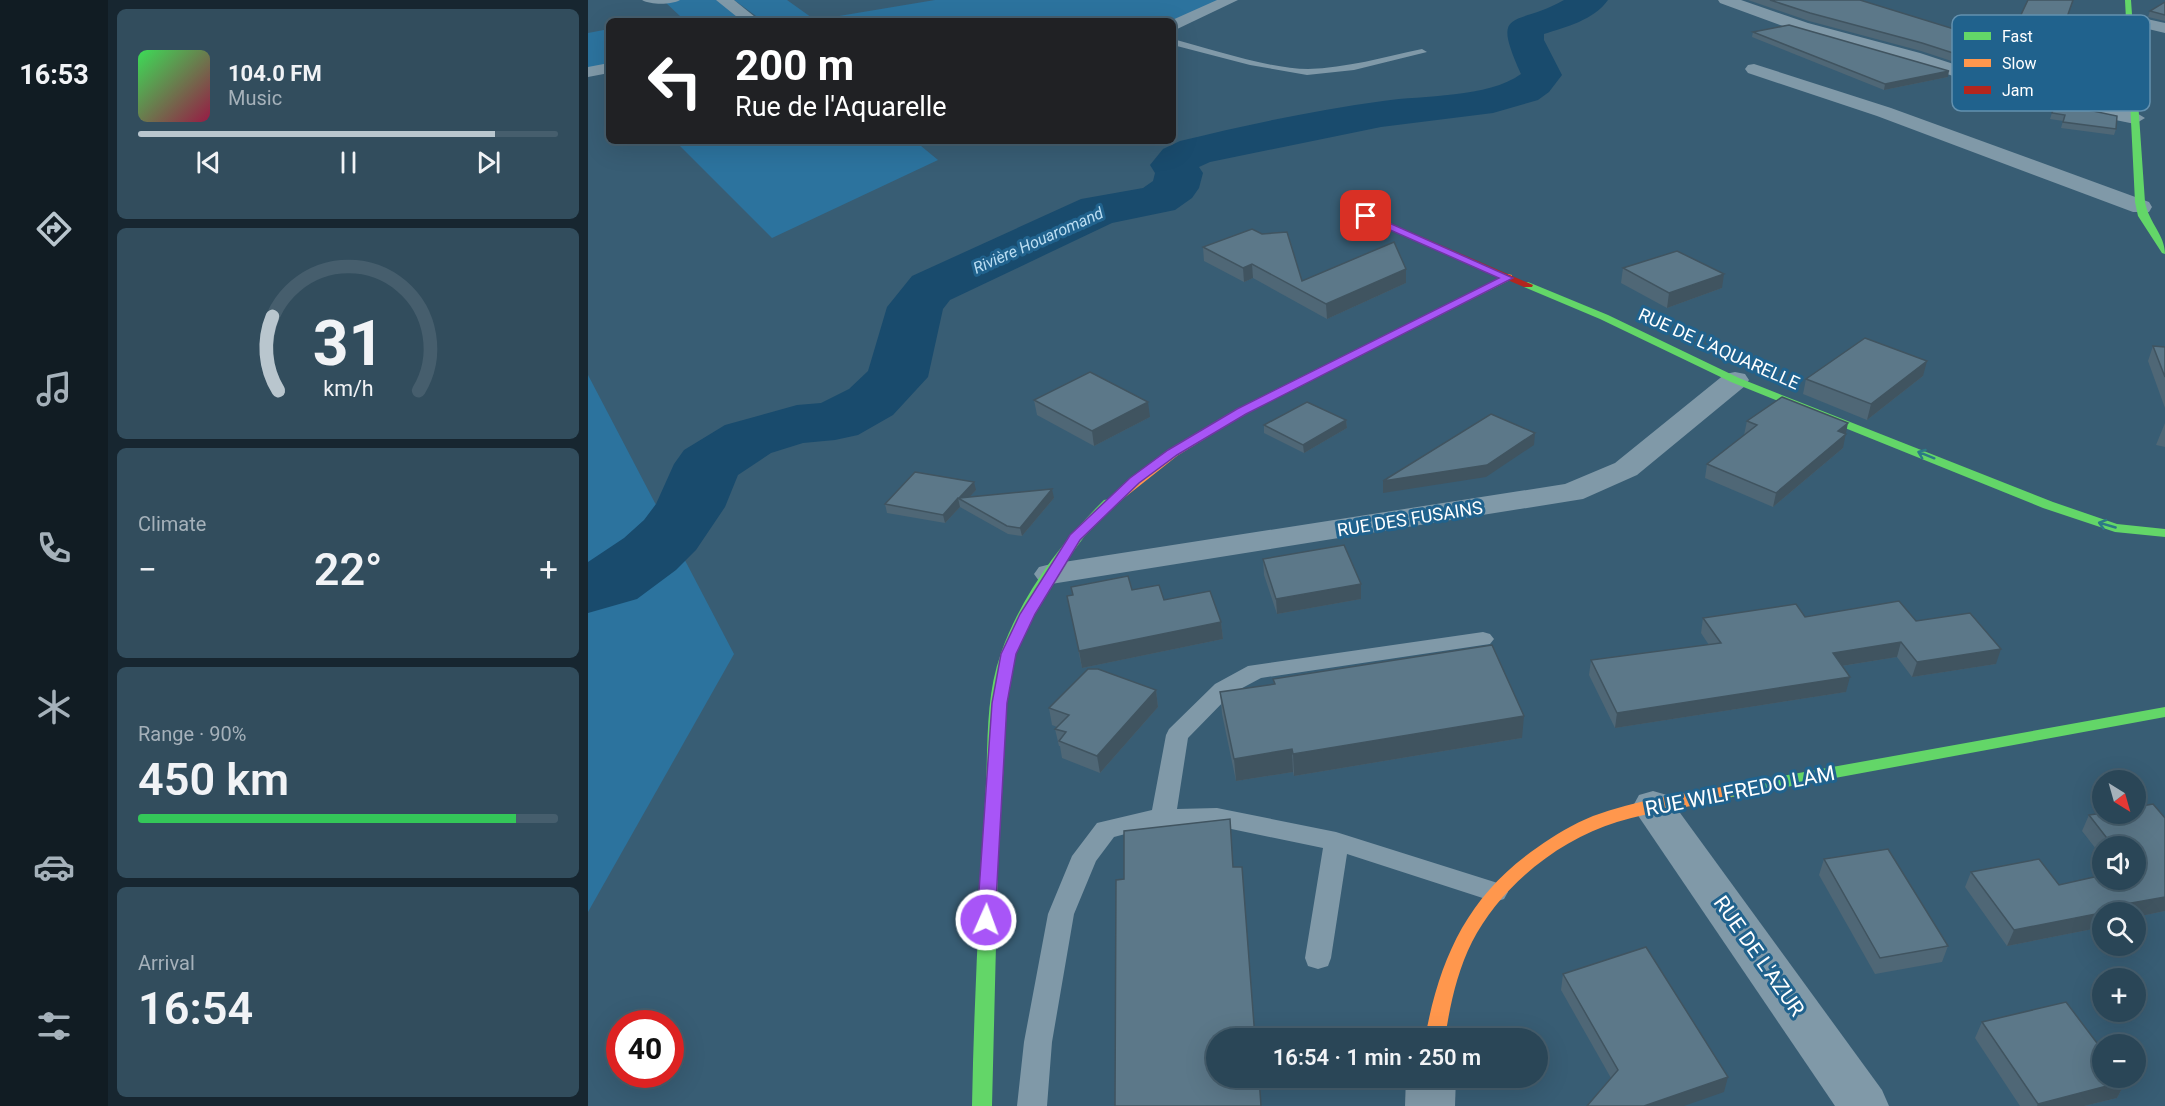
<!DOCTYPE html>
<meta charset="utf-8">
<style>
:root{--surface:#2a4657;--page:#324d5d;--text:#f1f3f6;--muted:#a5b1ba;--line:#465e6d;--accent:#b9c6ce}
body{margin:0;font-family:Roboto,sans-serif;background:var(--page);color:var(--text);height:100vh;display:flex;flex-direction:column;font-size:22px;white-space:nowrap}
*{box-sizing:border-box;margin:0}
p{font-size:20px;color:var(--muted)}
.icon{flex:none;width:33px;height:33px;fill:none;stroke:currentColor;stroke-width:2;stroke-linecap:round;stroke-linejoin:round}
.map{position:relative;flex:1;overflow:hidden}
.sheet{display:flex;flex-direction:column;gap:9px;padding:9px;background:#172630;width:480px}
.sheet>*{flex:none}
.top-card{position:absolute;left:18px;top:18px;width:570px;height:126px;border-radius:9px;box-shadow:0 6px 24px #0002,0 0 0 2px var(--line);background:#202124;color:#fff;overflow:hidden}
.needle{width:39px;rotate:143deg}
.fabs{position:absolute;left:1504px;top:770px;display:grid;gap:12px}
.fabs a{display:grid;place-items:center;width:54px;height:54px;border-radius:50%;background:var(--surface);box-shadow:0 6px 24px #0002,0 0 0 2px var(--line);font-size:30px}
.speed{position:absolute;left:18px;top:1010px;display:flex;gap:12px;font-size:30px;font-weight:700;text-align:center}
.speed>*{display:grid;place-content:center;width:78px;height:78px;border-radius:50%;background:var(--surface);box-shadow:0 6px 24px #0002,0 0 0 2px var(--line);line-height:1}
.speed .limit{border:9px solid #d22;background:#fff;color:#111}
.pin{position:absolute;display:grid;place-items:center;width:51px;height:51px;color:#fff;margin:-26px;border-radius:12px;box-shadow:0 3px 9px #0006}
.me{position:absolute;width:66px;margin:-33px;rotate:2deg;stroke-linejoin:round;filter:drop-shadow(0 0 4px #0008)}
.turn{display:flex;align-items:center;gap:21px;height:126px;padding:0 30px;font-size:27px}
.turn .icon{width:78px;height:78px;stroke-width:2.5}
.turn b{display:block;font-size:42px;line-height:51px}
.big{font-size:45px;font-weight:600;line-height:1.1}
.sheet .tile{flex:1;display:flex;flex-direction:column;justify-content:center;gap:9px;min-width:0;padding:0 21px;border-radius:9px;background:var(--page)}
.sheet .dial{align-items:center;gap:0}
.dial svg{height:156px;overflow:visible;fill:none;stroke:var(--line);stroke-width:7;stroke-linecap:round;text-anchor:middle}
.dial text{fill:var(--text);stroke:none}
.song{display:flex;align-items:center;gap:18px}
.cover{width:72px;height:72px;border-radius:9px;background:linear-gradient(135deg,hsl(130 70% 55%),hsl(340 70% 35%))}
.played{height:6px;border-radius:3px;background:linear-gradient(90deg,var(--accent) 85%,var(--line) 85%)}
.keys{display:flex;justify-content:space-around;direction:ltr}
.heat{display:flex;justify-content:space-between;align-items:center;font-size:33px;direction:ltr}
.charge{height:9px;border-radius:4px;background:linear-gradient(90deg,#34c759 90%,var(--line) 0)}
.trip{position:absolute;left:618px;top:1028px;width:342px;height:60px;border-radius:30px;background:var(--surface);box-shadow:0 6px 24px #0002,0 0 0 2px var(--line);font-weight:600;line-height:60px;text-align:center}
main{display:flex;flex:1;min-height:0}
.dock{display:flex;flex-direction:column;width:108px;justify-content:space-around;align-items:center;background:#111c23;color:var(--muted)}
.dock .icon{width:42px;height:42px}
.dock .current{color:var(--accent)}
.dock b{font-size:27px;color:var(--text)}
.map>svg:first-child{display:block}
.green{fill:#2c739e}
.lines{fill:none;stroke-linecap:round;stroke-linejoin:round}
.river{fill:#194b6d;fill-rule:evenodd}
.lane{fill:#8099a8;fill-rule:evenodd}
.street{fill:#8099a8;fill-rule:evenodd}
.fast{fill:#63d668;fill-rule:evenodd}
.slow{fill:#ff974d;fill-rule:evenodd}
.jam{fill:#b3261e;fill-rule:evenodd}
.wall{fill:#4f6776}
.shaded-wall{fill:#405460}
.building{fill:#5c7889;stroke:#405460;stroke-width:1.5}
.oneway{stroke:#2d7986}
.route{fill:#a855f7;stroke:#6d37a1;stroke-width:1.5}
.labels{text-anchor:middle;stroke-width:6;stroke-linejoin:round;paint-order:stroke}
.far-water-label{font-size:16px;font-style:italic;fill:#bbdef3;stroke:#20628d}
.street-label{font-size:18px;fill:#fff;stroke:#20628d}
.near-street-label{font-size:21px;fill:#fff;stroke:#20628d}
.key{fill:#20628d;stroke:#6391af;stroke-width:1.5}
.key-label{font-size:16px;fill:#fff}
</style>
<main>
<nav class="dock">
<b>16:53</b>
<svg class="icon current" aria-label="directions" viewBox="0 0 24 24"><path d="M12 3l9 9-9 9-9-9zM9 14v-3h6M13 9l2 2-2 2"/></svg>
<svg class="icon" aria-label="music" viewBox="0 0 24 24"><path d="M9 18V5l10-2v13"/><circle cx="6" cy="18" r="3"/><circle cx="16" cy="16" r="3"/></svg>
<svg class="icon" aria-label="phone" viewBox="0 0 24 24"><path d="M5 4h4l2 5-3 2q2 4 5 5l2-3 5 2v4C11 20 4 13 5 4z"/></svg>
<svg class="icon" aria-label="climate" viewBox="0 0 24 24"><path d="M12 3v18M4 7l16 10M4 17L20 7"/></svg>
<svg class="icon" aria-label="car" viewBox="0 0 24 24"><path d="M5 17H2v-5l4-1 3-4h7l3 4 3 1v5h-3M9 17h6M6 11h13"/><circle cx="7" cy="17" r="2"/><circle cx="17" cy="17" r="2"/></svg>
<svg class="icon" aria-label="filters" viewBox="0 0 24 24"><path d="M4 7h16M4 17h16"/><circle cx="9" cy="7" r="2"/><circle cx="15" cy="17" r="2"/></svg>
</nav>
<section class="sheet">
<div class="tile">
<div class="song"><i class="cover"></i><div><b>104.0 FM</b><p>Music</p></div></div>
<div class="played"></div>
<div class="keys"><svg class="icon" aria-label="previous" viewBox="0 0 24 24"><path d="M18 5L8 12l10 7zM5 5v14"/></svg><svg class="icon" aria-label="pause" viewBox="0 0 24 24"><path d="M8 5v14M16 5v14"/></svg><svg class="icon" aria-label="next" viewBox="0 0 24 24"><path d="M6 5l10 7-10 7zM19 5v14"/></svg></div>
</div>
<div class="tile dial"><svg viewBox="0 0 100 80">
<path d="M14 69A42 42 0 1 1 86 69"/>
<path d="M14 69A42 42 0 0 1 11 31" stroke="#b9c6ce"/>
<text x="50" y="56" font-size="32" font-weight="700">31</text>
<text x="50" y="72" font-size="11">km/h</text>
</svg></div>
<div class="tile"><p>Climate</p>
<div class="heat"><a>−</a><b class="big">22°</b><a>+</a></div>
</div>
<div class="tile"><p>Range · 90%</p><b class="big">450 km</b><div class="charge"></div></div>
<div class="tile"><p>Arrival</p><b class="big">16:54</b></div>
</section>
<div class="map">
<svg width="1577" height="1106" viewBox="0 0 1577 1106">
<rect width="100%" height="100%" fill="#385d74"/>
<!-- green -->
<g class="green">
<polygon points="87,0 136,0 164,21 65,21 92,16 77,2"/>
<polygon points="146,0 199,0 227,20 347,0 634,0 583,21 175,21"/>
<polygon points="21,29 21,68 0,72 0,33"/>
<polygon points="87,141 327,141 350,160 184,238"/>
<polygon points="0,375 146,654 0,912"/>
</g>
<g class="lines">
<!-- river -->
<path class="river" d="M976,0H1020C1006,20 978,27 956,34V40L974,75L961,92L950,100L905,113L793,127L622,162L611,167L615,173L611,188L604,198L587,210L524,223L362,300L355,309L340,377L305,415L270,435L247,440L215,443L183,453L150,475L137,507L108,550L88,570L49,599L0,613V562L36,538L56,520L68,504L86,464L96,450L137,425L209,405L233,403L261,389L280,371L299,307L324,276L493,199L555,188L565,181L567,173L562,165L575,149L592,141C657,125 728,110 795,101C835,95 900,98 933,74C902,5 927,28 976,0Z"/>
<!-- lane -->
<g class="lane">
<path d="M54,0H92C83,5 63,5 54,0Z"/>
<path d="M585,39C623,49 682,69 720,69C758,68 797,57 834,49L839,52L766,70L719,75L662,65L585,45Z"/>
<polygon points="895,632 902,634 906,639 902,644 673,678 643,694 600,738 589,809 629,808 748,832 916,885 920,892 916,899 907,902 759,854 743,958 740,966 730,969 720,966 717,958 735,848 629,826 556,829 526,837 508,861 486,914 464,1042 459,1106 429,1106 436,1042 460,914 484,856 509,823 564,810 578,735 581,729 627,684 660,666"/>
</g>
<!-- street -->
<g class="street">
<polygon points="128,0 146,0 172,21 154,21"/>
<polygon points="629,0 650,0 585,31 585,21 582,21"/>
<polygon points="1130,0 1153,0 1220,23 1332,53 1460,95 1547,112 1557,118 1547,124 1449,104 1320,61 1208,31 1132,3"/>
<polygon points="1541,15 1577,23 1577,33 1535,23 1533,20 1535,17"/>
<polygon points="21,63 21,73 0,77 0,67"/>
<polygon points="1166,64 1303,108 1561,202 1564,207 1561,212 1545,212 1289,116 1160,73 1157,69 1160,65"/>
<polygon points="1147,372 1157,374 1161,380 1157,386 1049,475 995,499 463,584 451,581 446,574 451,567 463,564 977,484 1027,463 1137,374"/>
<polygon points="1065,791 1079,795 1294,1090 1301,1106 1247,1106 1051,817 1045,806 1051,795"/>
<polygon points="818,1077 868,1077 867,1106 817,1106"/>
</g>
<!-- fast -->
<g class="fast">
<path d="M1537,0H1543L1557,202C1561,223 1577,235 1577,254L1574,253L1550,216L1547,202Z"/>
<polygon points="940,282 1020,315 1151,378 1465,502 1529,524 1577,529 1577,537 1527,532 1455,508 1143,382 1012,319 936,287 936,283"/>
<path d="M521,499L527,503L496,537L469,574L435,634L423,668L416,718L410,864L404,1106H384C386,998 392,891 398,784C400,740 398,695 413,653C433,596 473,542 516,500Z"/>
<polygon points="1577,707 1577,717 1139,798 1133,796 1131,792 1133,788 1139,786"/>
</g>
<!-- slow -->
<g class="slow">
<polygon points="920,274 924,275 924,279 657,414 589,456 526,506 521,507 515,503 581,450 649,410"/>
<path d="M1139,786L1145,788L1147,792L1145,796C1107,808 1067,810 1029,822C970,840 912,887 884,942C869,972 862,1005 857,1038H837C852,957 880,895 950,847C967,835 985,824 1005,816C1048,800 1094,794 1139,786Z"/>
</g>
<!-- jam -->
<polygon class="jam" points="775,214 781,214 945,285 944,287 936,287 775,218"/>
</g>
<!-- wall -->
<g class="wall">
<polygon points="1160,0 1272,0 1531,98 1528,106 1461,93 1398,72 1400,68 1391,70 1333,51 1221,21"/>
<polygon points="1440,0 1485,0 1475,31 1428,30 1431,19"/>
<polygon points="1577,2 1577,21 1560,17 1562,11"/>
<polygon points="1165,32 1360,77 1296,90 1164,37"/>
<polygon points="1467,103 1528,129 1526,135 1473,128 1475,121 1462,119"/>
<polygon points="615,247 714,281 818,283 739,319 665,278 656,282 616,261"/>
<polygon points="1035,268 1134,288 1079,308 1033,283"/>
<polygon points="1565,346 1577,347 1577,408 1560,361"/>
<polygon points="1335,376 1279,420 1215,394 1218,379"/>
<polygon points="446,400 562,417 506,446 449,415"/>
<polygon points="758,420 759,428 716,453 676,433 676,425"/>
<polygon points="1159,421 1255,448 1185,507 1117,478 1119,464 1156,435"/>
<polygon points="1577,423 1577,447 1568,445"/>
<polygon points="388,490 381,497 466,498 434,536 420,534 372,507 357,523 299,513 297,504"/>
<polygon points="675,559 773,599 689,614 676,575"/>
<polygon points="483,587 544,590 576,600 633,622 635,639 494,668 479,596 484,595"/>
<polygon points="1217,617 1328,621 1408,664 1324,677 1309,657 1254,666 1258,692 1027,728 1001,675 1003,660 1121,645 1113,633 1115,618"/>
<polygon points="685,679 934,738 706,776 705,772 648,781 634,714 632,692 686,684"/>
<polygon points="568,690 570,707 512,773 474,758 472,746 471,746 467,729 469,727 464,725 461,708"/>
<polygon points="1565,804 1577,818 1577,911 1548,917 1548,912 1515,912 1515,923 1512,923 1510,928 1419,946 1377,887 1383,872 1451,859 1471,885 1515,875 1515,879 1548,879 1548,846 1515,846 1515,858 1494,831 1501,815 1515,813 1548,813 1548,807"/>
<polygon points="1236,859 1360,946 1354,962 1287,974 1231,875"/>
<polygon points="975,974 1136,1092 1023,1078 973,990"/>
<polygon points="1394,1022 1538,1081 1529,1098 1496,1106 1432,1106 1387,1038"/>
</g>
<!-- shaded-wall -->
<g class="shaded-wall">
<polygon points="1402,60 1400,68 1391,70 1393,62"/>
<polygon points="1361,71 1360,77 1296,90 1297,84"/>
<polygon points="664,264 665,278 656,282 655,268"/>
<polygon points="818,269 818,283 739,319 738,304"/>
<polygon points="1136,274 1134,288 1079,308 1081,293"/>
<polygon points="1339,361 1335,376 1279,420 1283,404"/>
<polygon points="560,402 562,417 506,446 504,431"/>
<polygon points="758,420 759,428 716,453 715,445"/>
<polygon points="1260,423 1255,448 1185,507 1188,493 1250,431"/>
<polygon points="947,433 946,445 898,477 795,493 795,481"/>
<polygon points="386,482 388,490 377,502 371,498"/>
<polygon points="464,489 466,498 434,536 432,528"/>
<polygon points="370,498 372,507 357,523 355,515"/>
<polygon points="773,584 773,599 689,614 688,599"/>
<polygon points="633,622 635,639 494,668 491,651"/>
<polygon points="1313,642 1309,657 1241,668 1245,653"/>
<polygon points="1413,649 1408,664 1324,677 1329,662"/>
<polygon points="1262,677 1258,692 1027,728 1029,713"/>
<polygon points="568,690 570,707 512,773 509,756"/>
<polygon points="936,716 934,738 706,776 705,754"/>
<polygon points="704,749 705,772 648,781 646,759"/>
<polygon points="1577,897 1577,911 1548,917 1548,912 1515,912 1515,923 1512,923 1510,928 1419,946 1426,930 1515,908"/>
<polygon points="1140,1077 1136,1092 1096,1106 1056,1106"/>
<polygon points="1538,1081 1529,1098 1496,1106 1449,1106 1450,1104"/>
</g>
<!-- building -->
<g class="building">
<polygon points="1182,0 1272,0 1466,60 1532,77 1531,98 1463,85 1401,64 1402,60 1393,62 1334,43 1222,13"/>
<polygon points="1440,0 1485,0 1478,20 1431,19"/>
<polygon points="1577,2 1577,15 1562,11"/>
<polygon points="1201,25 1361,71 1297,84 1165,32"/>
<polygon points="1467,103 1529,116 1528,129 1475,122 1477,115 1464,113"/>
<polygon points="664,229 674,234 699,232 714,281 806,242 818,269 738,304 664,264 655,268 615,247"/>
<polygon points="1089,251 1136,274 1081,293 1035,268"/>
<polygon points="1277,338 1339,361 1283,404 1218,379"/>
<polygon points="1565,346 1577,347 1577,377"/>
<polygon points="502,372 560,402 504,431 446,400"/>
<polygon points="1194,397 1260,423 1250,431 1258,434 1188,493 1119,464 1169,425 1159,421"/>
<polygon points="719,402 758,420 715,445 676,425"/>
<polygon points="903,414 947,433 899,465 795,481"/>
<polygon points="327,472 386,482 371,498 464,489 432,528 419,526 370,498 355,515 297,504"/>
<polygon points="756,545 773,584 688,599 675,559"/>
<polygon points="540,576 544,590 571,585 576,600 622,591 633,622 491,651 479,596 485,595 483,587"/>
<polygon points="1311,601 1328,621 1382,613 1413,649 1329,662 1313,642 1245,653 1262,677 1029,713 1003,660 1133,643 1115,618 1208,604 1217,617"/>
<polygon points="904,645 936,716 705,754 704,749 646,759 632,692 687,684 685,679"/>
<polygon points="500,669 510,669 568,690 509,756 471,741 478,732 467,729 481,715 461,708"/>
<polygon points="1565,804 1577,818 1577,897 1515,908 1518,912 1426,930 1383,872 1451,859 1471,885 1515,875 1515,879 1548,879 1548,846 1525,846 1501,815 1515,813 1548,813 1548,807"/>
<polygon points="642,819 645,867 654,867 667,1038 628,1038 628,1077 671,1077 673,1106 527,1106 528,880 536,879 536,831"/>
<polygon points="1300,849 1360,946 1292,958 1236,859"/>
<polygon points="1058,947 1140,1077 1056,1106 999,1106 1030,1070 975,974"/>
<polygon points="1478,1002 1515,1051 1515,1077 1534,1077 1538,1081 1450,1104 1394,1022"/>
</g>
<!-- one-way arrows -->
<defs><path id="oneway-shaft" d="M-6 0H5M1.5-3L5.5 0L1.5 3" fill="none" stroke-width="1.6" stroke-linecap="round" stroke-linejoin="round" transform="scale(1.5)"/></defs>
<g class="oneway">
<use href="#oneway-shaft" transform="translate(1338 455) rotate(-158)"/>
<use href="#oneway-shaft" transform="translate(1519 525) rotate(-164)"/>
</g>
<!-- route -->
<polygon class="route" points="775,214 781,214 925,278 658,414 589,455 551,483 492,540 447,614 428,654 419,703 407,920 404,926 398,928 391,926 389,920 404,703 413,654 432,614 482,535 542,478 580,450 649,409 911,278 775,218"/>
<g class="labels">
<!-- far-water labels -->
<g class="far-water-label">
<text transform="translate(450 240) rotate(-24)" y="6">Rivière Houaromand</text>
</g>
<!-- street labels -->
<g class="street-label">
<text transform="translate(1131 349) rotate(24)" y="6">RUE DE L'AQUARELLE</text>
<text transform="translate(822 519) rotate(-9)" y="6">RUE DES FUSAINS</text>
</g>
<!-- near-street labels -->
<g class="near-street-label">
<text transform="translate(1152 791) rotate(-11)" y="7">RUE WILFREDO LAM</text>
<text transform="translate(1171 956) rotate(55)" y="7">RUE DE L'AZUR</text>
</g>
</g>
<!-- legend -->
<rect x="1364" y="15" width="198" height="96" rx="9" class="key"/>
<rect x="1376" y="32" width="27" height="8" fill="#63d668"/>
<rect x="1376" y="59" width="27" height="8" fill="#ff974d"/>
<rect x="1376" y="86" width="27" height="8" fill="#b3261e"/>
<g class="key-label">
<text x="1414" y="42">Fast</text>
<text x="1414" y="69">Slow</text>
<text x="1414" y="96">Jam</text>
</g>
</svg>
<div class="fabs">
<a><svg class="needle" viewBox="-14 -14 28 28"><path d="M0-13l5 13h-10z" fill="#e53935"/><path d="M0 13l5-13h-10z" fill="#a5b1ba"/></svg></a>
<a><svg class="icon" aria-label="sound" viewBox="0 0 24 24"><path d="M4 9h4l5-4v14l-5-4H4zM17 9q2 3 0 6"/></svg></a>
<a><svg class="icon" aria-label="search" viewBox="0 0 24 24"><circle cx="10" cy="10" r="6"/><path d="M15 15l6 6"/></svg></a>
<a>+</a>
<a>−</a>
</div>
<div class="speed"><div class="limit">40</div></div>
<div class="pin" style="left:778px;top:216px;background:#d93025"><svg class="icon" aria-label="arrive" viewBox="0 0 24 24"><path d="M6 21V4h12l-3 4 3 4H6"/></svg></div>
<svg class="me" style="left:398px;top:920px" viewBox="-20 -20 40 40"><circle r="17" fill="#a855f7" stroke="#fff" stroke-width="3"/><path d="M0-11L8 9 0 5-8 9z" fill="#fff"/></svg>
<div class="trip">16:54 · 1 min · 250 m</div>
<div class="top-card">
<div class="turn"><svg class="icon" aria-label="left" viewBox="0 0 24 24"><path d="M17 20v-9H6M10 6l-5 5 5 5"/></svg><div><b>200 m</b>Rue de l'Aquarelle</div></div>
</div>
</div>
</main>
